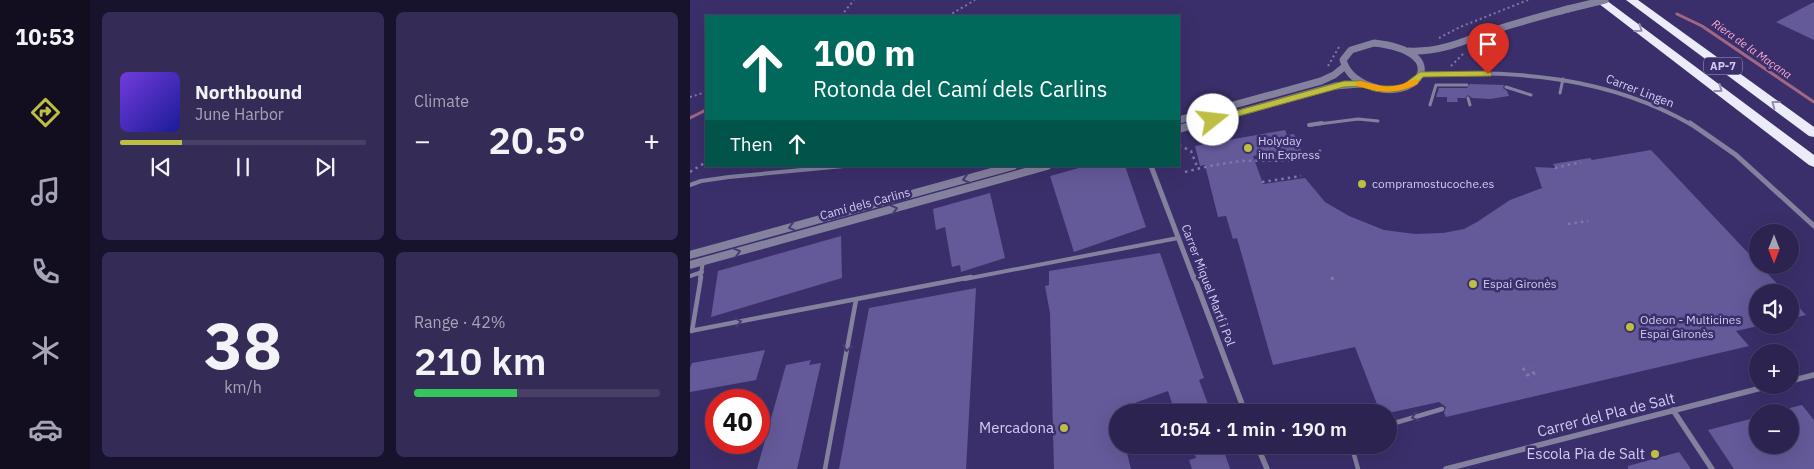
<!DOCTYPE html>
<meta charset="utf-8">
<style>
:root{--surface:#2c2350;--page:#342b57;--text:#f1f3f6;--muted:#a6a4b7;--line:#484067;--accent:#bebf42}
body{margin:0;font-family:"IBM Plex Sans",sans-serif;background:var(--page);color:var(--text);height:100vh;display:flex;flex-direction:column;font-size:19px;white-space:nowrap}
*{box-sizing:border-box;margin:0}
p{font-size:16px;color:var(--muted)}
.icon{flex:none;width:28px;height:28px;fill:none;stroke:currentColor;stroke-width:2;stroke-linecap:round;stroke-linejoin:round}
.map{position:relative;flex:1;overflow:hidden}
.drawer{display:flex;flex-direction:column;gap:12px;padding:12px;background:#18132c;width:600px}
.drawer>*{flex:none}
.banner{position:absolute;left:15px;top:15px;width:475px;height:152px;border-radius:0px;box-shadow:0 5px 20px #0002,0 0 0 1px var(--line);background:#00695c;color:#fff;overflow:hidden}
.needle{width:32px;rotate:180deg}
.fabs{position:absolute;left:1059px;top:224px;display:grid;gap:10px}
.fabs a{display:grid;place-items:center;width:50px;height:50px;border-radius:50%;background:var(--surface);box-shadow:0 5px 20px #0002,0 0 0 1px var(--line);font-size:25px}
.speed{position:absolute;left:15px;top:389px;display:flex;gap:10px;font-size:25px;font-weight:700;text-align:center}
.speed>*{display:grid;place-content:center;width:65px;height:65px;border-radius:50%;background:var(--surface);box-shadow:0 5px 20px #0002,0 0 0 1px var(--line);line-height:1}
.speed .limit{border:8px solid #d22;background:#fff;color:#111}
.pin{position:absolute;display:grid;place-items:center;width:42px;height:42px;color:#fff;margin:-51px -21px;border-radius:50% 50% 50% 0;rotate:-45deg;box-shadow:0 0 5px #0007}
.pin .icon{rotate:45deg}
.me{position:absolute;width:55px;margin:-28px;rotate:74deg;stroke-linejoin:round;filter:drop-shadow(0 0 4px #0008)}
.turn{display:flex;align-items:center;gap:18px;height:105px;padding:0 25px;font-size:22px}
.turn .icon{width:65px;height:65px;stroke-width:2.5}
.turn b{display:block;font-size:35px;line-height:42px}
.then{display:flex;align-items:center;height:48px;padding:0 25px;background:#0003;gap:10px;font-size:19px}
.big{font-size:38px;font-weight:600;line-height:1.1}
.drawer .card{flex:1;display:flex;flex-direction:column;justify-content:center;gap:8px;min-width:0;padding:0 18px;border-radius:8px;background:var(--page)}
.drawer .dial{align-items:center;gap:0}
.dial b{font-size:65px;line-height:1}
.song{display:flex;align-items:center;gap:15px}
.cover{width:60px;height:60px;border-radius:8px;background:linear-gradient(135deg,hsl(260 70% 55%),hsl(240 70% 35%))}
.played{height:5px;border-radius:2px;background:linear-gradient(90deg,var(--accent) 25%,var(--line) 25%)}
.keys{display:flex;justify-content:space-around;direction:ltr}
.heat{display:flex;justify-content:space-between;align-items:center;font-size:28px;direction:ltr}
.charge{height:8px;border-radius:4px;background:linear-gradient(90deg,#34c759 42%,var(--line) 0)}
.drawer .tiles{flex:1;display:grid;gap:12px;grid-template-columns:repeat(2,1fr)}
.trip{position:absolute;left:419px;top:404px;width:288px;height:50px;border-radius:25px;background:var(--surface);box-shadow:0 5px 20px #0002,0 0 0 1px var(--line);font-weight:600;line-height:50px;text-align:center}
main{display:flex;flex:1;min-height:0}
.menu{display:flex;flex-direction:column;width:90px;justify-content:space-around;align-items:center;background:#120e20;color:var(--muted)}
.menu .icon{width:35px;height:35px}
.menu .current{color:var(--accent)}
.menu b{font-size:22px;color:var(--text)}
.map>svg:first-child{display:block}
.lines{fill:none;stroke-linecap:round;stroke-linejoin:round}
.stream{stroke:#a16883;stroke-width:3}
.building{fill:#645a9a}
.path-far2{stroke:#8078a9;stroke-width:2;stroke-dasharray:2 3;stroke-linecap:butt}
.path-far1{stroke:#8078a9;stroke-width:2.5;stroke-dasharray:2.5 4;stroke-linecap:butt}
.path{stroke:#8078a9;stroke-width:3;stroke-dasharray:3 4.5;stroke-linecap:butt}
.service-far2{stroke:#84819f;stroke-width:3}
.service-far1{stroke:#84819f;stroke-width:4}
.service{stroke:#84819f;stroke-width:4.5}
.minor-far2{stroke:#84819f;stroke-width:4}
.minor-far1{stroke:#84819f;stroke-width:5}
.minor{stroke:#84819f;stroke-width:5.5}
.tertiary-far1{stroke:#84819f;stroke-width:7}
.tertiary{stroke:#84819f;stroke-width:8}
.motorway{fill:#ecebf9;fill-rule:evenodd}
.tertiary-bridge{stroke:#84819f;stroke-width:7}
.oneway{stroke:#948db2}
.oneway2{stroke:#463b73}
.route{fill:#bebf42;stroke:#7c7c2b}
.slow{fill:#f59e0b}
.poi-dot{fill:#bebf42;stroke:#3b2f6b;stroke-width:2}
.labels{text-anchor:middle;stroke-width:5;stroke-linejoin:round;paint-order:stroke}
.far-water-label{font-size:11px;font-style:italic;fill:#feaad2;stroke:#3b2f6b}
.shield{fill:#3b2f6b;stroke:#a49eca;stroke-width:1}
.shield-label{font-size:11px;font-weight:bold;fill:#d1cdf2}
.street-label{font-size:12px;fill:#d1cdf2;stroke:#3b2f6b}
.poi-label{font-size:12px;fill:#d1cdf2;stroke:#3b2f6b;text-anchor:start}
.near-street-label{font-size:15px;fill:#d1cdf2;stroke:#3b2f6b}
.near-poi-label{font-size:15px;fill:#d1cdf2;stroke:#3b2f6b;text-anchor:end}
</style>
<main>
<nav class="menu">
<b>10:53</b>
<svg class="icon current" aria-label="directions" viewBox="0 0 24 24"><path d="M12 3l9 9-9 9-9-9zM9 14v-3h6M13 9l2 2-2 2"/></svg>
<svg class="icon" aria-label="music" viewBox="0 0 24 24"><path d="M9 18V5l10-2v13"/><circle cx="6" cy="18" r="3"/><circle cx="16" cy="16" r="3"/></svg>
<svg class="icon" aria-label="phone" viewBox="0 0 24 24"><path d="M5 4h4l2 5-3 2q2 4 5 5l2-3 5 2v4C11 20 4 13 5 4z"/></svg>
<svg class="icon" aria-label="climate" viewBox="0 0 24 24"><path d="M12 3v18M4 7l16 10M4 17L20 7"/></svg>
<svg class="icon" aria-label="car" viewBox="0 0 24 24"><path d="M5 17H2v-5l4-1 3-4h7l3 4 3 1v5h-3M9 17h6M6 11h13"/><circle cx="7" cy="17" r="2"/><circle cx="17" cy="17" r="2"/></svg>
</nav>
<section class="drawer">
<div class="tiles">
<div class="card">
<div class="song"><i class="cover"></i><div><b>Northbound</b><p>June Harbor</p></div></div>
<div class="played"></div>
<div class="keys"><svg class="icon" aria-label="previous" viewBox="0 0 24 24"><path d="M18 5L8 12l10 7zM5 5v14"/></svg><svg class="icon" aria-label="pause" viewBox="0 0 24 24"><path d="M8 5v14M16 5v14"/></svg><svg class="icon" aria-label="next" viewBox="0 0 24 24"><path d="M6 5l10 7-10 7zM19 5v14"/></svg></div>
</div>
<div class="card"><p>Climate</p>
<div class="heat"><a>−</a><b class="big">20.5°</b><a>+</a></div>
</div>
<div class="card dial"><b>38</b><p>km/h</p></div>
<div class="card"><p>Range · 42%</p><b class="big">210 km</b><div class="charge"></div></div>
</div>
</section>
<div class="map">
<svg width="1124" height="469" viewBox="0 0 1124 469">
<rect width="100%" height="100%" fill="#3b2f6b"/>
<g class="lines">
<!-- stream -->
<g class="stream">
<polyline points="987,14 1012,26 1124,102"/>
<polyline points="0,118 16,110"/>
</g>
</g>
<!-- building -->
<g class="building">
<polygon points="1124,2 1124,40 1086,22"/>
<polygon points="780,84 814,85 813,88 817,91 819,96 800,99 782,98 778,95 775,98 767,98 768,102 757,102 757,97 746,97 749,88 777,88"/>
<polygon points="595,130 597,135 604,134 612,152 597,155 595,151 563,156 573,184 615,178 635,202 659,216 694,230 725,234 753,233 774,229 787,222 820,200 852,188 845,167 866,168 863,164 900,158 902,160 961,150 1095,292 1068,292 1068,326 1046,331 1059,346 756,417 754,413 756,407 749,402 703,412 690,412 665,347 583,365 547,238 543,239 536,216 528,217 515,165 510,166 505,146"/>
<polygon points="396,166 435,166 456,227 384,252 360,176"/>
<polygon points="300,193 315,258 271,272 270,265 262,267 255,227 246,230 243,209"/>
<polygon points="151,236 152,278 21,317 28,271"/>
<polygon points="470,253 514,378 509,380 521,412 485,412 478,391 428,409 428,445 435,445 441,469 364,469 360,313 355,286 359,285 359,271"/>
<polygon points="286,288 276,469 149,469 179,308"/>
<polygon points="1100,298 1116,315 1100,319"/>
<polygon points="75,350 66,380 0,392 0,368 2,363"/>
<polygon points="121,360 119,365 131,363 107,469 67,469 96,365"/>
<polygon points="1112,405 1124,420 1124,469 1044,469 1018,430 1068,417 1068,445 1100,445 1100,408"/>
<polygon points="502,445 532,445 540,469 502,469 499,460 506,458"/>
<polygon points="989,452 1001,469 938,469 938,466"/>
</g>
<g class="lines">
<!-- path-far2 -->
<g class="path-far2">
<polyline points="151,16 164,0"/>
<polyline points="258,16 285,0"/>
<polyline points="749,38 770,27 838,0"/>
<polyline points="638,66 649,47"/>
<polyline points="761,66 775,52"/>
<polyline points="0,97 16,92"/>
</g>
<!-- path-far1 -->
<g class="path-far1">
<polyline points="489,145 501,151 508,169"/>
<polyline points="865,168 891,162"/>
<polyline points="0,172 16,162"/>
<path d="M495,172C514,167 533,163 553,161C578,159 611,166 632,149"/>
<polyline points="572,182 611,176"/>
<polyline points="878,224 898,221"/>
<polyline points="641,278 643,279"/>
</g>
<!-- path -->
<g class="path">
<polyline points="641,278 644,279"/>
<polyline points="833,368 837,375 844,374 841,367"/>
</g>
<!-- service-far2 -->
<g class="service-far2">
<polyline points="816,87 841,95"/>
<polyline points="870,93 873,79"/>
<polyline points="778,98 780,105"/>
<polyline points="740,105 746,85 777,85"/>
<polyline points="621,125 668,119 688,121"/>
</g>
<!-- service-far1 -->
<g class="service-far1">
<polyline points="619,125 632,123"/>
<polyline points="0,185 11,181 39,177 154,166"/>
<polyline points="0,276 12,272"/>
<polyline points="10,279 13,262"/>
<polyline points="275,279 488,238"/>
</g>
<!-- service -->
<g class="service">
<polyline points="0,331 281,277"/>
<polyline points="2,331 11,277"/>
<polyline points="698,425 752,409"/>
<polyline points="665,445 663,451 668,469"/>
<polyline points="135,469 166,300"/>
</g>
<!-- minor-far2 -->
<path class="minor-far2" d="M730,75C824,69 919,77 1002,125"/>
<!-- minor-far1 -->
<g class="minor-far1">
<polyline points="1000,123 1046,155 1124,226"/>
<polyline points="461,166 504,279"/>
</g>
<!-- minor -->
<g class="minor">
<polyline points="504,277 555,412"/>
<polyline points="1100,381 1124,375"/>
<polyline points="983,410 1022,469"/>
<polyline points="567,445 577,469"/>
<polyline points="756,469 1083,385"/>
</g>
<!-- tertiary-far1 -->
<g class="tertiary-far1">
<path d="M684,43C766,52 727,107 675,84C663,78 657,72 653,60L661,50Z"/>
<path d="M719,51C753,53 780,38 811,28C833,21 856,15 878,9"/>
<polyline points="489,120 631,81 644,75 654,67"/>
<polyline points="505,125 645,86 670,84"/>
</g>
<!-- tertiary -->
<g class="tertiary">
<polyline points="489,129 509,123"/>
<polyline points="0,255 323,166"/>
<polyline points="0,265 357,166"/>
</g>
<!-- motorway -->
<g class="motorway">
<polygon points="904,0 916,0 1124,155 1124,167 1119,165"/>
<polygon points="936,0 948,0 1124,127 1124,137 1119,136"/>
</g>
<!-- tertiary-bridge -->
<polyline class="tertiary-bridge" points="878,9 915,0"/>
</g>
<!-- one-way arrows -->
<defs><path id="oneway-chevron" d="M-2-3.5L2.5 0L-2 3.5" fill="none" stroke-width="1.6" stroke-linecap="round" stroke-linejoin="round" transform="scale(1.25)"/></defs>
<g class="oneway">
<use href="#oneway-chevron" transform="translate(949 29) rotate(36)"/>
<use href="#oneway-chevron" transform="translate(1029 89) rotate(37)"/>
<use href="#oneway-chevron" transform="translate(1085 104) rotate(-143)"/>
</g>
<g class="oneway2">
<use href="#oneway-chevron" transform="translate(276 179) rotate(165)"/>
<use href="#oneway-chevron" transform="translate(204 209) rotate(-15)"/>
<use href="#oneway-chevron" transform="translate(102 227) rotate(165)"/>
<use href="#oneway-chevron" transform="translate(47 252) rotate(-16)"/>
<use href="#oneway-chevron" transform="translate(48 322) rotate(-11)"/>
<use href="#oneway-chevron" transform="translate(157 348) rotate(100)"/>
<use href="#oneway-chevron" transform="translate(725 417) rotate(164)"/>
</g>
<!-- route -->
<path class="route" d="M798,71L802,74L801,76L733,77C723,91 701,94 685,91C680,90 675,87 670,87C665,86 659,87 654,87L523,123L518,120L520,118L654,81H671L687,86H704L714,84L730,72Z"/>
<!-- slow -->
<path class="slow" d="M725,79L728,80V84C704,95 691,92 667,86L665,84L670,81L696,87L710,85Z"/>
<!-- markers -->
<g class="poi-dot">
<circle cx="558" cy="148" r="5"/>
<circle cx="672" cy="184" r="5"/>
<circle cx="783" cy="284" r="5"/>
<circle cx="940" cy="327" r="5"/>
<circle cx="374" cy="428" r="5"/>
<circle cx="965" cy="454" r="5"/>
</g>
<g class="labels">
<!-- far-water labels -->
<g class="far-water-label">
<text transform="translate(1062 49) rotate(35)" y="4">Riera de la Maçana</text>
</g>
<!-- shield labels -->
<rect class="shield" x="1014" y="57.5" width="38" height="17" rx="4"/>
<g class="shield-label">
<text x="1033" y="70">AP-7</text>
</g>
<!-- street labels -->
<g class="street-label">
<text transform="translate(950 91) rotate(21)" y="4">Carrer Lingen</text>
<text transform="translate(175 204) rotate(-15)" y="4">Camí dels Carlins</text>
<text transform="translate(518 285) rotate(69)" y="4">Carrer Miquel Martí i Pol</text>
</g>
<!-- poi labels -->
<g class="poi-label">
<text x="568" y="145">Holyday<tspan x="568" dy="14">inn Express</tspan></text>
<text x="682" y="188">compramostucoche.es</text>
<text x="793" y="288">Espai Gironès</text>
<text x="950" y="324">Odeon - Multicines<tspan x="950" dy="14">Espai Gironès</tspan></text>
</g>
<!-- near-street labels -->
<g class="near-street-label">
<text transform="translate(916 415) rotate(-14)" y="5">Carrer del Pla de Salt</text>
</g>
<!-- near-poi labels -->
<g class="near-poi-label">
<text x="364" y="433">Mercadona</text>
<text x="955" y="459">Escola Pia de Salt</text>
</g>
</g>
</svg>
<div class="fabs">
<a><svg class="needle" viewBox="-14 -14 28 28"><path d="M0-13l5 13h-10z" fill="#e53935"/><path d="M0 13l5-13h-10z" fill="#a6a4b7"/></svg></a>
<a><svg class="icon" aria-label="sound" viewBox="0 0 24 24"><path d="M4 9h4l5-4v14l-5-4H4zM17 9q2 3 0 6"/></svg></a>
<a>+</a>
<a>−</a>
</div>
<div class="speed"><div class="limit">40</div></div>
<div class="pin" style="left:798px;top:74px;background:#d93025"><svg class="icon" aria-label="arrive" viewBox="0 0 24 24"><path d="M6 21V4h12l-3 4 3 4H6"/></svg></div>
<svg class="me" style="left:523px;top:120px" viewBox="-20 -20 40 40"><circle r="19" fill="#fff"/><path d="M0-13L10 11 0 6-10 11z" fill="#bebf42"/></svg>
<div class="trip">10:54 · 1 min · 190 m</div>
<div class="banner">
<div class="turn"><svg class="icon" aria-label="ahead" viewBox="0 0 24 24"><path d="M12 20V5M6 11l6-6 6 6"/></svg><div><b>100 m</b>Rotonda del Camí dels Carlins</div></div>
<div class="then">Then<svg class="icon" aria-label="ahead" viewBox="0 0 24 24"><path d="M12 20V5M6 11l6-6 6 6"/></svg></div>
</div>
</div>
</main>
